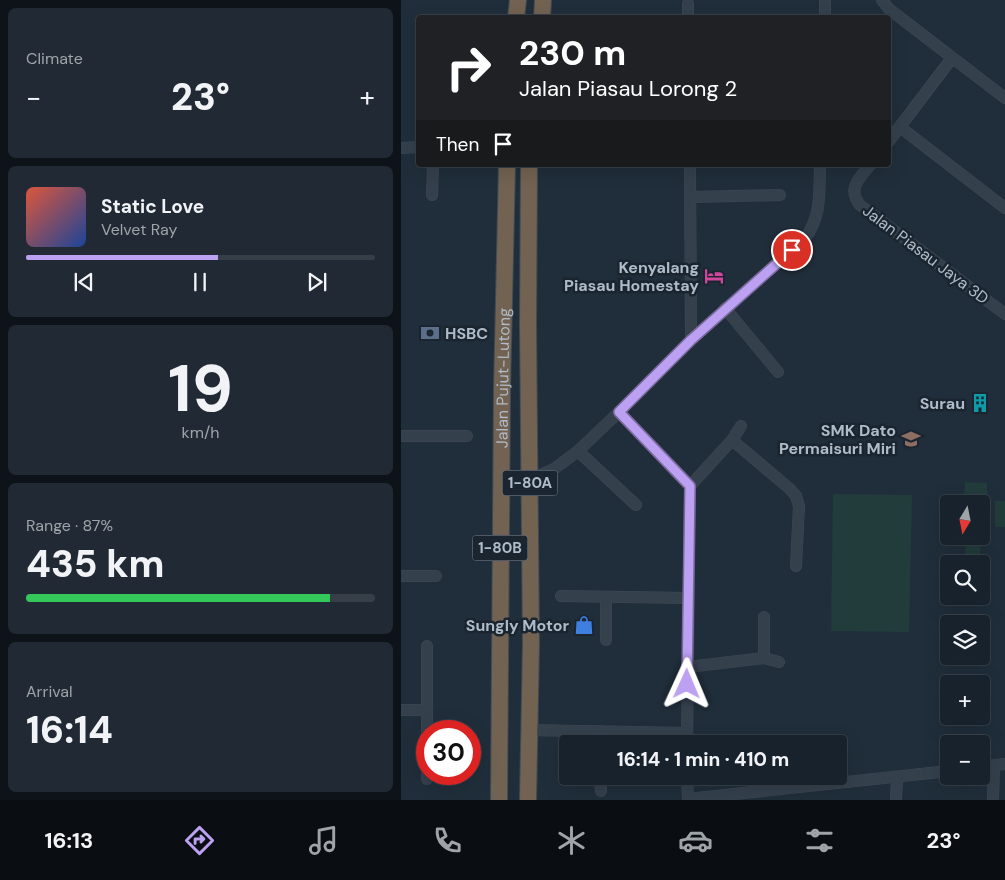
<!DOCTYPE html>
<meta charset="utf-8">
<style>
:root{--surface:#18222c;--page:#212a34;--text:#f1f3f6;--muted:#9fa4a9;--line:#363f48;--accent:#bca0f2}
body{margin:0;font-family:"DM Sans",sans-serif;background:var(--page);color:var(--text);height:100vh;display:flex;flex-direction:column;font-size:19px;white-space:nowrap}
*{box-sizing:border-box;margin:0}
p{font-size:16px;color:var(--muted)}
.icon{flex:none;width:28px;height:28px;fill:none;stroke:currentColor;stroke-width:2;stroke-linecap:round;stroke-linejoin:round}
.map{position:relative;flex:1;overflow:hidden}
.sheet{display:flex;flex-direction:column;gap:8px;padding:8px;background:#0d1318;width:401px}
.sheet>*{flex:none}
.banner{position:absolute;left:15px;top:15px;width:475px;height:152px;border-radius:5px;box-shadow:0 5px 20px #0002,0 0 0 1px var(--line);background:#202124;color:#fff;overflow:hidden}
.needle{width:32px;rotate:190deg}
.buttons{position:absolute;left:539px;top:495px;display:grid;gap:10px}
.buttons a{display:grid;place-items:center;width:50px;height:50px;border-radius:5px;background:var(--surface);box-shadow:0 5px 20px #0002,0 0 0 1px var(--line);font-size:25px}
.speed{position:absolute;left:15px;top:720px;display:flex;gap:10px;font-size:25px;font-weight:700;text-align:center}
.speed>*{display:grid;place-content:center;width:65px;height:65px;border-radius:50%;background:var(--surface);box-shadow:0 5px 20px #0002,0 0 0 1px var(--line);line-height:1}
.speed .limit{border:8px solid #d22;background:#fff;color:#111}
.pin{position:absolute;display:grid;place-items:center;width:42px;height:42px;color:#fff;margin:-21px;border:2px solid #fff;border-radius:50%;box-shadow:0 1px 5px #0007}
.me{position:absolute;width:55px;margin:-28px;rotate:1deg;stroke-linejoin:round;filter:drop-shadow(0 0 4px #0008)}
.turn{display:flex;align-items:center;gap:18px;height:105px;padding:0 20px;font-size:22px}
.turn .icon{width:65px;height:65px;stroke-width:2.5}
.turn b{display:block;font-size:35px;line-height:42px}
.then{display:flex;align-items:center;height:48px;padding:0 20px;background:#0003;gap:10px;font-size:19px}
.big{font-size:38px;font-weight:800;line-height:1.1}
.sheet .card{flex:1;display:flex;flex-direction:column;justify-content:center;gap:8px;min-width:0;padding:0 18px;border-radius:8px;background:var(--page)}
.sheet .dial{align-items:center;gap:0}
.dial b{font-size:65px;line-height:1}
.song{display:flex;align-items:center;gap:15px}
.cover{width:60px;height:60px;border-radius:8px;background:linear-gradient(135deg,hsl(10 70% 55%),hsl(220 70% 35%))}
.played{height:5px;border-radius:2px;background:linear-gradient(90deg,var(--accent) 55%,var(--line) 55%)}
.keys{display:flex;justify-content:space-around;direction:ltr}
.heat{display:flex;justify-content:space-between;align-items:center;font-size:28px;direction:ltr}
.charge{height:8px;border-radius:4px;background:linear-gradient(90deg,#34c759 87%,var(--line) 0)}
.trip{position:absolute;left:158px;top:735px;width:288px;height:50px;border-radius:5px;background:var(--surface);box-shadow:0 5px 20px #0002,0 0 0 1px var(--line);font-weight:800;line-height:50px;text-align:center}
.tab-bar{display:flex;height:80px;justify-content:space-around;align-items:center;background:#0a0e12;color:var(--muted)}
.tab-bar .icon{width:35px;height:35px}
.tab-bar .active{color:var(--accent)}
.tab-bar b{font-size:22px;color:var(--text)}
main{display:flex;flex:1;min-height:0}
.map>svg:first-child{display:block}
.green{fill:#223c3c}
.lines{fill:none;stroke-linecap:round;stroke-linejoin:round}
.minor-casing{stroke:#3e4955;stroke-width:12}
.highway-casing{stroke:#3f4b56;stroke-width:18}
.minor{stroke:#34404c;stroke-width:11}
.highway{stroke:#726251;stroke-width:16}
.route-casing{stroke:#7a689d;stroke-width:12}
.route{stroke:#bca0f2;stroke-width:9}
.labels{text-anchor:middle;stroke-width:5;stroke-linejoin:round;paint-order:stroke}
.shield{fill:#1a2530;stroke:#828e9a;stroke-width:1}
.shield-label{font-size:15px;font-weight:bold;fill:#afbbc8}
.street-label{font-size:16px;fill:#afbbc8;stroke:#1a2530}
.poi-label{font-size:16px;font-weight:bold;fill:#afbbc8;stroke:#1a2530;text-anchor:end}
</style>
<main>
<section class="sheet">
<div class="card"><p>Climate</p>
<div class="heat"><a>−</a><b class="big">23°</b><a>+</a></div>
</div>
<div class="card">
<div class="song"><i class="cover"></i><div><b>Static Love</b><p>Velvet Ray</p></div></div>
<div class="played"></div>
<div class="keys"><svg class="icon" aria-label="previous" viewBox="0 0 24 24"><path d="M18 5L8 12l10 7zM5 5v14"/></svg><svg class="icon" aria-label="pause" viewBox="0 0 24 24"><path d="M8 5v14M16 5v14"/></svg><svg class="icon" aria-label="next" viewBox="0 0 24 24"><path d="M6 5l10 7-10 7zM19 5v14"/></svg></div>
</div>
<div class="card dial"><b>19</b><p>km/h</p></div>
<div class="card"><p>Range · 87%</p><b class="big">435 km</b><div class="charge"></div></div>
<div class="card"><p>Arrival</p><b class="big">16:14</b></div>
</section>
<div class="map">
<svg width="604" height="800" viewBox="0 0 604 800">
<rect width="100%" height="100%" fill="#202e3b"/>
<!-- green -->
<g class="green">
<polygon points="564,482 586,483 586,524 580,524 580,504 563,504"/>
<polygon points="432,494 511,495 508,632 430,631"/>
<rect x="594" y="501" width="10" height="26"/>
<polygon points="581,528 579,554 564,554 565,536 580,536"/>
</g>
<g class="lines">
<!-- minor casing -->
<g class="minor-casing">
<g id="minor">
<polyline points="481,0 488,9 604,98"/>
<polyline points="287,4 287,18"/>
<polyline points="424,18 424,0"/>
<polyline points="499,127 604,208"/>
<polyline points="488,141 551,58"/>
<polyline points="0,148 18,147"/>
<polyline points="289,165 290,340"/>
<path d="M469,165C458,179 446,188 459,205L604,314"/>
<polyline points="31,195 32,165"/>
<polyline points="291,197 379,195"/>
<polyline points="324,308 377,372"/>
<polyline points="218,412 289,486 286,744"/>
<polyline points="0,436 66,436"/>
<polyline points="331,440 340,426"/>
<polyline points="177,451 235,505"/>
<path d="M128,476L139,475L153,469L177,451L218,412L290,340L404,238C421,216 418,192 419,165"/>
<polyline points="289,486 331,440 389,489 395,496 398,506 395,566"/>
<polyline points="0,576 35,576"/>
<polyline points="160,596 287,598"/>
<polyline points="205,597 205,640"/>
<polyline points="363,617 363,658"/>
<polyline points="287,667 363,658 378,662"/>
<polyline points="0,710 26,710"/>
<polyline points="128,730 285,733"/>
<polyline points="199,731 199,744"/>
<polyline points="580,767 604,764"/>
<polyline points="199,776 200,791"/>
<polyline points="286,776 287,800"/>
<polyline points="26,779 26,646"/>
<polyline points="287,799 548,771"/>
<polyline points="495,800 496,777"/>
<polyline points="592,800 593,765"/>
</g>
</g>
<!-- highway casing -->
<g class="highway-casing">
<g id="highway">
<polyline points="115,18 117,0"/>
<polyline points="141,18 142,0"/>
<path id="s1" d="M98,800L101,390L106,165"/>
<polyline points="127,800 130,643 127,325 128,165"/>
</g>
</g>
<!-- minor -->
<use href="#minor" class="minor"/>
<!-- highway -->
<use href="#highway" class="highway"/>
</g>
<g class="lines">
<!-- route casing -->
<g class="route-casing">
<polyline id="route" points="286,684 289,486 218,412 290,340 391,250"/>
</g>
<!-- route -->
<use href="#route" class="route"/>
</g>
<!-- icons -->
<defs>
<g id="hotel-bare" transform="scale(1.5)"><path d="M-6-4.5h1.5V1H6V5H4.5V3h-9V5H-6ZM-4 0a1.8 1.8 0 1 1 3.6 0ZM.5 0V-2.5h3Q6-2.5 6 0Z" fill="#d1479c" stroke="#1a2530" stroke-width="2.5" paint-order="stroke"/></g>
<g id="bank-bare" transform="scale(1.5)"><path d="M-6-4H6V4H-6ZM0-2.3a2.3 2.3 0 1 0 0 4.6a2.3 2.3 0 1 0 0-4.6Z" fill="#5c6f8a" stroke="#1a2530" stroke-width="2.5" paint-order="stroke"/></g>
<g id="building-bare" transform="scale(1.5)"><path d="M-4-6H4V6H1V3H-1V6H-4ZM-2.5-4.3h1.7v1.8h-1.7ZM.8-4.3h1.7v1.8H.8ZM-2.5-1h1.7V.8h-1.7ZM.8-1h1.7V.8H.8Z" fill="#0f9aa8" stroke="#1a2530" stroke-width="2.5" paint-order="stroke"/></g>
<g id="school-bare" transform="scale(1.5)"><path d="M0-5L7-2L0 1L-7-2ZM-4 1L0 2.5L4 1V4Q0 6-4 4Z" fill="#8d6e63" stroke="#1a2530" stroke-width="2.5" paint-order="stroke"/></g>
<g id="shop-bare" transform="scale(1.5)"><path d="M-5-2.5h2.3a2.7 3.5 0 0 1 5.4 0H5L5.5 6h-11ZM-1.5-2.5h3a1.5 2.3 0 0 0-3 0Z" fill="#3f7fe0" stroke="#1a2530" stroke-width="2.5" paint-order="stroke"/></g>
</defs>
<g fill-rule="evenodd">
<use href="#hotel-bare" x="313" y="276"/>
<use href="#bank-bare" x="29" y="333"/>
<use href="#building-bare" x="579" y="403"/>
<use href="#school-bare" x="510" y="439"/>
<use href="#shop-bare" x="183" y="625"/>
</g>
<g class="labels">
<!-- shield labels -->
<g class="shield">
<rect x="101.5" y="470.5" width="55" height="25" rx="4"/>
<rect x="71.5" y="535.5" width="55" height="25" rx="4"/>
</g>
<g class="shield-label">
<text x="129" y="488">1-80A</text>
<text x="99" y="553">1-80B</text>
</g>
<!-- street labels -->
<g class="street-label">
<text transform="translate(525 254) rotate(37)" y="6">Jalan Piasau Jaya 3D</text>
<text dy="6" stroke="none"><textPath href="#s1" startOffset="422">Jalan Pujut-Lutong</textPath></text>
</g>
<!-- poi labels -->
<g class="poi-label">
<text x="298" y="273">Kenyalang<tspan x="298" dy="18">Piasau Homestay</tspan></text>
<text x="44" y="339" text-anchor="start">HSBC</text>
<text x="564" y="409">Surau</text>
<text x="495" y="436">SMK Dato<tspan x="495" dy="18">Permaisuri Miri</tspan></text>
<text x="168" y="631">Sungly Motor</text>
</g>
</g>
</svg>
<div class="buttons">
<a><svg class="needle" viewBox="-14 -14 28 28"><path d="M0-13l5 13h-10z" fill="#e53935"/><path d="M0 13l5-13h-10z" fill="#9fa4a9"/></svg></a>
<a><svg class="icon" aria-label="search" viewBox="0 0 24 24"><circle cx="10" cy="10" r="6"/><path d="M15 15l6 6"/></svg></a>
<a><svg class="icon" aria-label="layers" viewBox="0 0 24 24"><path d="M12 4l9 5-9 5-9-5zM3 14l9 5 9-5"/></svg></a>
<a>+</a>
<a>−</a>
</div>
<div class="speed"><div class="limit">30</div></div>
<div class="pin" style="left:391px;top:250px;background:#d93025"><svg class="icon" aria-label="arrive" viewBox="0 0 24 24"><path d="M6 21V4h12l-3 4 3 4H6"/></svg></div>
<svg class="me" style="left:286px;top:684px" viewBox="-20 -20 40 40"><path d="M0-17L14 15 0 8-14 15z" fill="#bca0f2" stroke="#fff" stroke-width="4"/></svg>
<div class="trip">16:14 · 1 min · 410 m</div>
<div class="banner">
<div class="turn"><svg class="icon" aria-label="right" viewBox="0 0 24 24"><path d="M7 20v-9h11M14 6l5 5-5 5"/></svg><div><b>230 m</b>Jalan Piasau Lorong 2</div></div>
<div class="then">Then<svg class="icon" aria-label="arrive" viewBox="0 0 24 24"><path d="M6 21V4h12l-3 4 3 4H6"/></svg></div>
</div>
</div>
</main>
<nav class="tab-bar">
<b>16:13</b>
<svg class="icon active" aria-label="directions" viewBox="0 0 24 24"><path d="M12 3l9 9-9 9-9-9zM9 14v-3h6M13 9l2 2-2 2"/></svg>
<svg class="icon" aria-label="music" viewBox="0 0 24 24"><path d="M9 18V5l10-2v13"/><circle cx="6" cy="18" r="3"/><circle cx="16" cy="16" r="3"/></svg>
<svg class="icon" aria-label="phone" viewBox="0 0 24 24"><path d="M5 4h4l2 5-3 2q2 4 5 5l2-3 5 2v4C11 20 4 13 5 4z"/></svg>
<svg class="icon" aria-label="climate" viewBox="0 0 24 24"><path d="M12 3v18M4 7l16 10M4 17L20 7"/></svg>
<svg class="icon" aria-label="car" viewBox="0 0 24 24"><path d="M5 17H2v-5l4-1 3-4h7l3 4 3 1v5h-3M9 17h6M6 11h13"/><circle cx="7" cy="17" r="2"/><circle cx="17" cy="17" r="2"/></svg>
<svg class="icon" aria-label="filters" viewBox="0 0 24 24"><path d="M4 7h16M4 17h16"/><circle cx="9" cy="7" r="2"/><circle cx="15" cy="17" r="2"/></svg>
<b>23°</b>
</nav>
